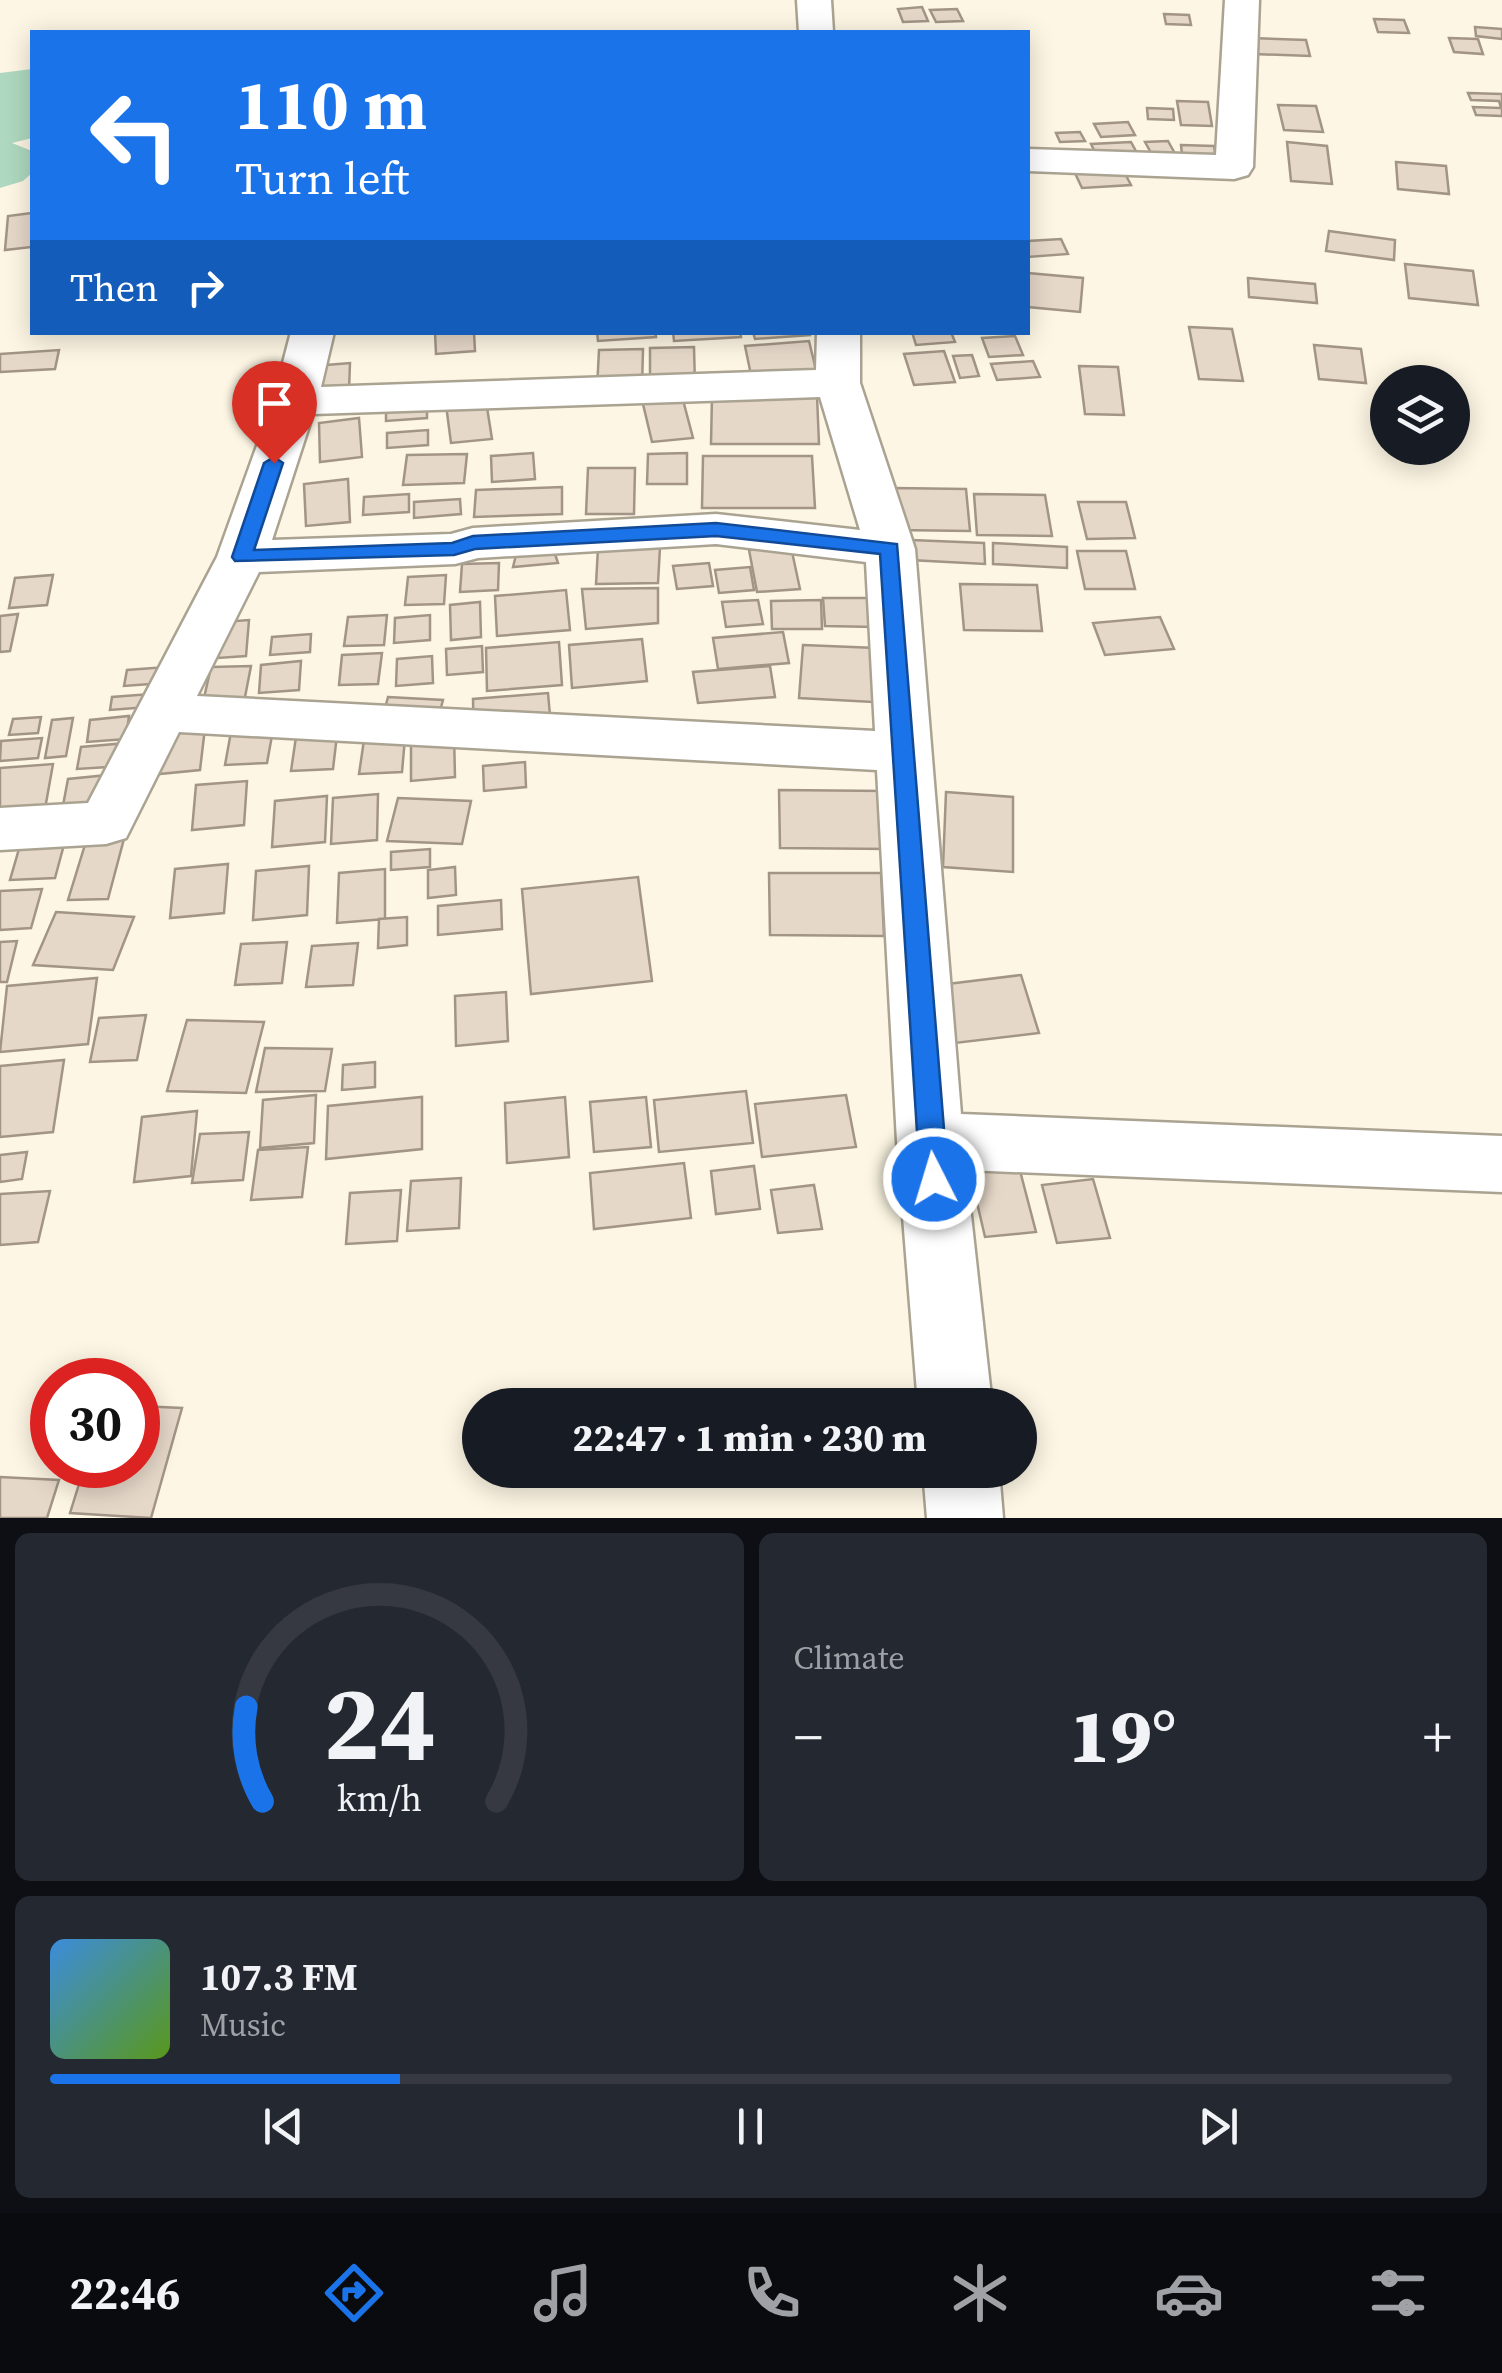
<!DOCTYPE html>
<meta charset="utf-8">
<style>
:root{--surface:#171b24;--page:#242831;--text:#f1f3f6;--muted:#9ea1a6;--line:#363941;--accent:#1a73e8}
body{margin:0;font-family:"Source Serif 4",serif;background:var(--page);color:var(--text);height:100vh;display:flex;flex-direction:column;font-size:38px;white-space:nowrap}
*{box-sizing:border-box;margin:0}
p{font-size:32px;color:var(--muted)}
.icon{flex:none;width:55px;height:55px;fill:none;stroke:currentColor;stroke-width:2;stroke-linecap:round;stroke-linejoin:round}
.map{position:relative;height:1518px;overflow:hidden}
.side{display:flex;flex-direction:column;gap:15px;padding:15px;background:#0d0f14;flex:1}
.side>*{flex:none}
.banner{position:absolute;left:30px;top:30px;width:1000px;height:305px;border-radius:0px;box-shadow:0 5px 25px #0003;background:#1a73e8;color:#fff;overflow:hidden}
.fabs{position:absolute;left:1370px;top:365px;display:grid;gap:20px}
.fabs a{display:grid;place-items:center;width:100px;height:100px;border-radius:50%;background:var(--surface);box-shadow:0 5px 25px #0003;font-size:50px}
.speed{position:absolute;left:30px;top:1358px;display:flex;gap:20px;font-size:50px;font-weight:700;text-align:center}
.speed>*{display:grid;place-content:center;width:130px;height:130px;border-radius:50%;background:var(--surface);box-shadow:0 5px 25px #0003;line-height:1}
.speed .limit{border:15px solid #d22;background:#fff;color:#111}
.pin{position:absolute;display:grid;place-items:center;width:85px;height:85px;color:#fff;margin:-102px -42px;border-radius:50% 50% 50% 0;rotate:-45deg;box-shadow:0 0 10px #0007}
.pin .icon{rotate:45deg}
.me{position:absolute;width:110px;margin:-55px;rotate:355deg;stroke-linejoin:round;filter:drop-shadow(0 0 8px #0008)}
.turn{display:flex;align-items:center;gap:35px;height:210px;padding:0 40px;font-size:45px}
.turn .icon{width:130px;height:130px;stroke-width:2.5}
.turn b{display:block;font-size:70px;line-height:85px}
.then{display:flex;align-items:center;height:95px;padding:0 40px;background:#0003;gap:20px;font-size:38px}
.big{font-size:75px;font-weight:800;line-height:1.1}
.side .card{flex:1;display:flex;flex-direction:column;justify-content:center;gap:15px;min-width:0;padding:0 35px;border-radius:15px;background:var(--page)}
.side .dial{align-items:center;gap:0}
.dial svg{height:260px;overflow:visible;fill:none;stroke:var(--line);stroke-width:7;stroke-linecap:round;text-anchor:middle}
.dial text{fill:var(--text);stroke:none}
.song{display:flex;align-items:center;gap:30px}
.cover{width:120px;height:120px;border-radius:15px;background:linear-gradient(135deg,hsl(210 70% 55%),hsl(90 70% 35%))}
.played{height:10px;border-radius:5px;background:linear-gradient(90deg,var(--accent) 25%,var(--line) 25%)}
.keys{display:flex;justify-content:space-around;direction:ltr}
.heat{display:flex;justify-content:space-between;align-items:center;font-size:55px;direction:ltr}
.side .tiles{flex:1;display:grid;gap:15px;grid-template-columns:1fr 1fr}
.card:last-child{grid-column:span 2}
.trip{position:absolute;left:462px;top:1388px;width:575px;height:100px;border-radius:50px;background:var(--surface);box-shadow:0 5px 25px #0003;font-weight:800;line-height:100px;text-align:center}
.tabs{display:flex;height:160px;justify-content:space-around;align-items:center;background:#090b0e;color:var(--muted)}
.tabs .icon{width:70px;height:70px}
.tabs .current{color:var(--accent)}
.tabs b{font-size:45px;color:var(--text)}
.map>svg:first-child{display:block}
.green{fill:#aed8bf}
.building{fill:#e6d8c9;stroke:#a29587;stroke-width:2.5}
.lines{fill:none;stroke-linecap:round;stroke-linejoin:round}
.minor-casing{stroke:#aaa392;stroke-width:5}
.minor{fill:#fff;fill-rule:evenodd}
.route{fill:#1a73e8;stroke:#114b97;stroke-width:2.5}
</style>
<div class="map">
<svg width="1502" height="1518" viewBox="0 0 1502 1518">
<rect width="100%" height="100%" fill="#fdf6e4"/>
<!-- green -->
<polygon class="green" points="32,69 32,138 12,143 32,151 32,173 23,181 0,188 0,73"/>
<!-- building -->
<g class="building">
<polygon points="922,7 928,21 903,22 898,9"/>
<polygon points="957,9 963,21 936,22 930,10"/>
<polygon points="1164,14 1189,15 1191,25 1166,24"/>
<polygon points="1374,19 1404,20 1409,33 1378,32"/>
<polygon points="1475,27 1502,29 1502,39 1476,36"/>
<polygon points="1250,38 1306,40 1310,56 1254,54"/>
<polygon points="1449,38 1478,39 1483,54 1454,52"/>
<polygon points="1468,93 1502,94 1502,116 1476,115 1473,107 1501,108 1499,101 1471,100"/>
<polygon points="1177,101 1208,102 1212,126 1181,125"/>
<polygon points="1278,105 1316,106 1323,132 1284,130"/>
<polygon points="1147,108 1173,109 1174,120 1148,119"/>
<polygon points="1128,122 1135,135 1101,137 1094,124"/>
<polygon points="1080,132 1085,141 1060,142 1056,133"/>
<polygon points="1168,141 1178,159 1155,160 1145,142"/>
<polygon points="1131,142 1138,155 1098,158 1091,144"/>
<polygon points="1287,142 1327,146 1332,184 1291,181"/>
<polygon points="1181,145 1214,146 1217,165 1183,164"/>
<polygon points="1396,162 1446,166 1449,194 1398,189"/>
<polygon points="1121,166 1131,185 1082,188 1073,169"/>
<polygon points="32,213 32,247 5,250 8,216"/>
<polygon points="1329,231 1395,240 1394,260 1326,251"/>
<polygon points="1061,239 1068,254 1028,257 1028,241"/>
<polygon points="1405,264 1473,271 1478,305 1409,298"/>
<polygon points="1028,273 1083,278 1080,312 1028,307"/>
<polygon points="1248,278 1315,284 1317,303 1249,297"/>
<polygon points="1189,327 1232,329 1243,381 1199,379"/>
<polygon points="435,332 474,332 475,351 436,354"/>
<polygon points="597,332 655,332 656,337 598,341"/>
<polygon points="673,332 740,332 741,337 674,341"/>
<polygon points="753,332 810,332 810,335 755,339"/>
<polygon points="912,332 951,332 955,342 916,345"/>
<polygon points="1015,336 1023,355 989,357 982,338"/>
<polygon points="809,341 816,370 751,375 745,346"/>
<polygon points="1314,345 1361,349 1366,383 1319,379"/>
<polygon points="694,347 695,386 650,387 650,348"/>
<polygon points="643,349 642,388 597,389 599,350"/>
<polygon points="59,350 55,369 0,372 0,354"/>
<polygon points="944,351 955,382 914,385 904,354"/>
<polygon points="972,355 979,376 960,378 953,356"/>
<polygon points="1033,361 1040,377 997,380 991,364"/>
<polygon points="350,363 349,390 312,392 314,366"/>
<polygon points="1079,366 1118,367 1124,415 1085,414"/>
<polygon points="712,396 817,396 819,444 711,444"/>
<polygon points="683,400 693,438 652,442 643,404"/>
<polygon points="486,401 492,439 451,443 446,405"/>
<polygon points="427,403 427,418 386,421 386,406"/>
<polygon points="359,418 362,457 320,462 319,423"/>
<polygon points="428,430 428,445 387,448 387,433"/>
<polygon points="533,453 535,479 492,482 491,456"/>
<polygon points="687,453 687,484 647,484 648,454"/>
<polygon points="467,454 464,483 403,485 407,455"/>
<polygon points="703,456 812,456 815,508 702,508"/>
<polygon points="588,468 635,468 634,514 586,514"/>
<polygon points="348,479 350,522 306,526 304,484"/>
<polygon points="562,487 562,514 474,517 476,490"/>
<polygon points="893,488 966,489 970,531 896,530"/>
<polygon points="409,494 409,512 363,515 364,497"/>
<polygon points="974,494 1045,495 1052,536 977,535"/>
<polygon points="460,499 461,514 414,518 414,502"/>
<polygon points="1078,502 1126,502 1135,538 1087,539"/>
<polygon points="911,540 984,543 985,564 910,560"/>
<polygon points="551,542 558,563 513,567 519,543"/>
<polygon points="993,543 1067,547 1067,568 993,564"/>
<polygon points="660,547 658,583 596,584 598,548"/>
<polygon points="791,547 800,589 757,592 749,550"/>
<polygon points="1077,551 1126,551 1135,589 1085,589"/>
<polygon points="499,563 498,590 460,592 462,564"/>
<polygon points="709,563 713,586 677,589 673,566"/>
<polygon points="750,567 754,590 719,593 715,570"/>
<polygon points="53,575 47,605 9,608 15,578"/>
<polygon points="446,575 444,604 405,605 408,577"/>
<polygon points="960,584 1037,585 1042,631 964,630"/>
<polygon points="658,588 658,623 586,629 582,589"/>
<polygon points="566,590 570,630 497,636 495,596"/>
<polygon points="823,598 873,598 875,627 825,626"/>
<polygon points="758,600 763,624 726,627 722,602"/>
<polygon points="821,600 822,629 772,629 771,601"/>
<polygon points="480,602 481,637 451,640 450,605"/>
<polygon points="18,614 10,651 0,652 0,616"/>
<polygon points="387,615 384,645 344,646 348,617"/>
<polygon points="430,615 430,640 394,643 395,618"/>
<polygon points="1160,617 1174,649 1105,655 1093,623"/>
<polygon points="249,620 246,656 218,658 222,622"/>
<polygon points="783,632 789,663 718,669 713,638"/>
<polygon points="311,634 310,652 270,655 272,637"/>
<polygon points="642,639 647,681 572,688 569,645"/>
<polygon points="559,642 562,685 487,691 486,648"/>
<polygon points="803,645 876,648 873,702 799,698"/>
<polygon points="482,646 483,672 447,675 446,649"/>
<polygon points="382,653 378,684 339,685 342,655"/>
<polygon points="432,656 433,683 396,686 397,659"/>
<polygon points="301,661 299,690 259,693 261,665"/>
<polygon points="251,666 245,697 204,698 211,667"/>
<polygon points="770,666 775,697 698,703 693,672"/>
<polygon points="166,667 164,683 124,686 127,670"/>
<polygon points="548,693 552,738 474,745 473,699"/>
<polygon points="150,694 148,707 110,710 112,697"/>
<polygon points="388,697 443,700 437,722 382,720"/>
<polygon points="129,716 126,739 87,742 90,720"/>
<polygon points="41,717 38,733 9,735 13,719"/>
<polygon points="73,718 66,756 45,758 52,720"/>
<polygon points="205,728 200,770 149,775 155,732"/>
<polygon points="273,730 267,763 225,765 231,732"/>
<polygon points="454,734 455,777 411,781 411,738"/>
<polygon points="337,735 333,769 291,771 296,737"/>
<polygon points="42,738 38,758 0,761 1,741"/>
<polygon points="405,738 402,772 359,774 364,740"/>
<polygon points="127,743 124,766 77,769 81,747"/>
<polygon points="525,762 526,787 484,791 483,766"/>
<polygon points="53,764 43,820 0,824 0,768"/>
<polygon points="108,775 103,808 62,811 68,779"/>
<polygon points="247,781 244,825 192,830 196,785"/>
<polygon points="779,790 885,791 889,849 780,848"/>
<polygon points="946,792 1013,797 1013,872 943,867"/>
<polygon points="378,794 377,840 331,844 333,798"/>
<polygon points="327,796 325,842 272,847 275,801"/>
<polygon points="398,798 471,801 462,844 387,841"/>
<polygon points="88,835 125,835 108,899 68,900"/>
<polygon points="65,841 55,878 10,880 21,842"/>
<polygon points="430,849 430,867 391,870 391,852"/>
<polygon points="228,864 224,913 170,918 175,869"/>
<polygon points="309,866 307,915 253,920 256,871"/>
<polygon points="455,867 456,895 428,898 428,870"/>
<polygon points="385,869 385,919 337,923 339,873"/>
<polygon points="769,873 881,873 884,936 770,935"/>
<polygon points="638,877 652,981 531,994 522,889"/>
<polygon points="42,889 31,928 0,930 0,891"/>
<polygon points="501,900 502,929 438,935 438,906"/>
<polygon points="56,912 134,917 113,970 33,965"/>
<polygon points="407,917 407,945 378,948 379,919"/>
<polygon points="17,941 7,982 0,982 0,942"/>
<polygon points="287,942 282,983 235,985 241,944"/>
<polygon points="358,943 353,985 306,987 312,946"/>
<polygon points="1021,975 1039,1033 955,1043 939,985"/>
<polygon points="97,978 88,1044 0,1052 7,986"/>
<polygon points="506,992 508,1041 456,1046 455,996"/>
<polygon points="146,1015 137,1060 90,1062 99,1018"/>
<polygon points="187,1020 264,1022 246,1093 167,1091"/>
<polygon points="265,1048 332,1049 325,1091 256,1092"/>
<polygon points="64,1060 53,1132 0,1137 0,1066"/>
<polygon points="375,1062 375,1087 342,1090 343,1065"/>
<polygon points="746,1091 753,1143 659,1152 654,1100"/>
<polygon points="316,1095 314,1143 260,1148 263,1100"/>
<polygon points="846,1095 856,1147 762,1157 755,1104"/>
<polygon points="422,1097 422,1149 326,1159 328,1106"/>
<polygon points="565,1097 569,1157 507,1163 505,1103"/>
<polygon points="646,1097 651,1147 594,1152 590,1102"/>
<polygon points="197,1111 191,1176 134,1182 142,1117"/>
<polygon points="249,1132 243,1180 192,1183 200,1134"/>
<polygon points="308,1147 302,1197 251,1200 258,1150"/>
<polygon points="27,1152 22,1179 0,1182 0,1155"/>
<polygon points="684,1163 691,1218 594,1229 590,1173"/>
<polygon points="1018,1163 1036,1232 985,1237 969,1168"/>
<polygon points="754,1166 760,1209 716,1214 711,1171"/>
<polygon points="461,1178 459,1228 407,1231 411,1181"/>
<polygon points="1093,1179 1110,1238 1057,1243 1042,1185"/>
<polygon points="814,1185 822,1229 778,1233 771,1190"/>
<polygon points="401,1190 397,1241 346,1244 350,1193"/>
<polygon points="50,1191 38,1242 0,1245 0,1194"/>
<polygon points="138,1406 182,1408 151,1518 70,1513 85,1465 138,1465"/>
<polygon points="0,1477 59,1480 47,1518 0,1518"/>
</g>
<g class="lines">
<!-- minor casing -->
<g class="minor-casing">
<g id="minor">
<polygon points="797,0 831,0 833,32 799,32"/>
<polygon points="1225,0 1259,0 1253,167 1248,175 1234,179 1028,171 1028,149 1216,155"/>
<path d="M291,332H334L321,387L816,370L817,332H860V383L915,549L961,1114L1502,1136V1192L966,1170L992,1405H918L897,1141L877,770L179,732L126,838L106,844L0,850V808L88,803L217,557L273,401ZM820,397L860,530L716,514L473,528L451,534L272,540L313,414ZM716,544L866,562L875,731L197,696L259,572L455,564L478,558Z"/>
<polygon points="923,1470 999,1470 1003,1518 927,1518"/>
</g>
</g>
<!-- minor -->
<use href="#minor" class="minor"/>
</g>
<!-- route -->
<polygon class="route" points="274,457 283,463 254,550 452,543 473,536 716,523 897,544 948,1179 944,1187 924,1187 920,1179 880,554 716,536 475,549 454,555 235,561 232,557 264,463"/>
</svg>
<div class="fabs">
<a><svg class="icon" aria-label="layers" viewBox="0 0 24 24"><path d="M12 4l9 5-9 5-9-5zM3 14l9 5 9-5"/></svg></a>
</div>
<div class="speed"><div class="limit">30</div></div>
<div class="pin" style="left:274px;top:463px;background:#d93025"><svg class="icon" aria-label="arrive" viewBox="0 0 24 24"><path d="M6 21V4h12l-3 4 3 4H6"/></svg></div>
<svg class="me" style="left:934px;top:1179px" viewBox="-20 -20 40 40"><circle r="17" fill="#1a73e8" stroke="#fff" stroke-width="3"/><path d="M0-11L8 9 0 5-8 9z" fill="#fff"/></svg>
<div class="trip">22:47 · 1 min · 230 m</div>
<div class="banner">
<div class="turn"><svg class="icon" aria-label="left" viewBox="0 0 24 24"><path d="M17 20v-9H6M10 6l-5 5 5 5"/></svg><div><b>110 m</b>Turn left</div></div>
<div class="then">Then<svg class="icon" aria-label="right" viewBox="0 0 24 24"><path d="M7 20v-9h11M14 6l5 5-5 5"/></svg></div>
</div>
</div>
<section class="side">
<div class="tiles">
<div class="card dial"><svg viewBox="0 0 100 80">
<path d="M14 69A42 42 0 1 1 86 69"/>
<path d="M14 69A42 42 0 0 1 9 40" stroke="#1a73e8"/>
<text x="50" y="56" font-size="32" font-weight="700">24</text>
<text x="50" y="72" font-size="11">km/h</text>
</svg></div>
<div class="card"><p>Climate</p>
<div class="heat"><a>−</a><b class="big">19°</b><a>+</a></div>
</div>
<div class="card">
<div class="song"><i class="cover"></i><div><b>107.3 FM</b><p>Music</p></div></div>
<div class="played"></div>
<div class="keys"><svg class="icon" aria-label="previous" viewBox="0 0 24 24"><path d="M18 5L8 12l10 7zM5 5v14"/></svg><svg class="icon" aria-label="pause" viewBox="0 0 24 24"><path d="M8 5v14M16 5v14"/></svg><svg class="icon" aria-label="next" viewBox="0 0 24 24"><path d="M6 5l10 7-10 7zM19 5v14"/></svg></div>
</div>
</div>
</section>
<nav class="tabs">
<b>22:46</b>
<svg class="icon current" aria-label="directions" viewBox="0 0 24 24"><path d="M12 3l9 9-9 9-9-9zM9 14v-3h6M13 9l2 2-2 2"/></svg>
<svg class="icon" aria-label="music" viewBox="0 0 24 24"><path d="M9 18V5l10-2v13"/><circle cx="6" cy="18" r="3"/><circle cx="16" cy="16" r="3"/></svg>
<svg class="icon" aria-label="phone" viewBox="0 0 24 24"><path d="M5 4h4l2 5-3 2q2 4 5 5l2-3 5 2v4C11 20 4 13 5 4z"/></svg>
<svg class="icon" aria-label="climate" viewBox="0 0 24 24"><path d="M12 3v18M4 7l16 10M4 17L20 7"/></svg>
<svg class="icon" aria-label="car" viewBox="0 0 24 24"><path d="M5 17H2v-5l4-1 3-4h7l3 4 3 1v5h-3M9 17h6M6 11h13"/><circle cx="7" cy="17" r="2"/><circle cx="17" cy="17" r="2"/></svg>
<svg class="icon" aria-label="filters" viewBox="0 0 24 24"><path d="M4 7h16M4 17h16"/><circle cx="9" cy="7" r="2"/><circle cx="15" cy="17" r="2"/></svg>
</nav>
